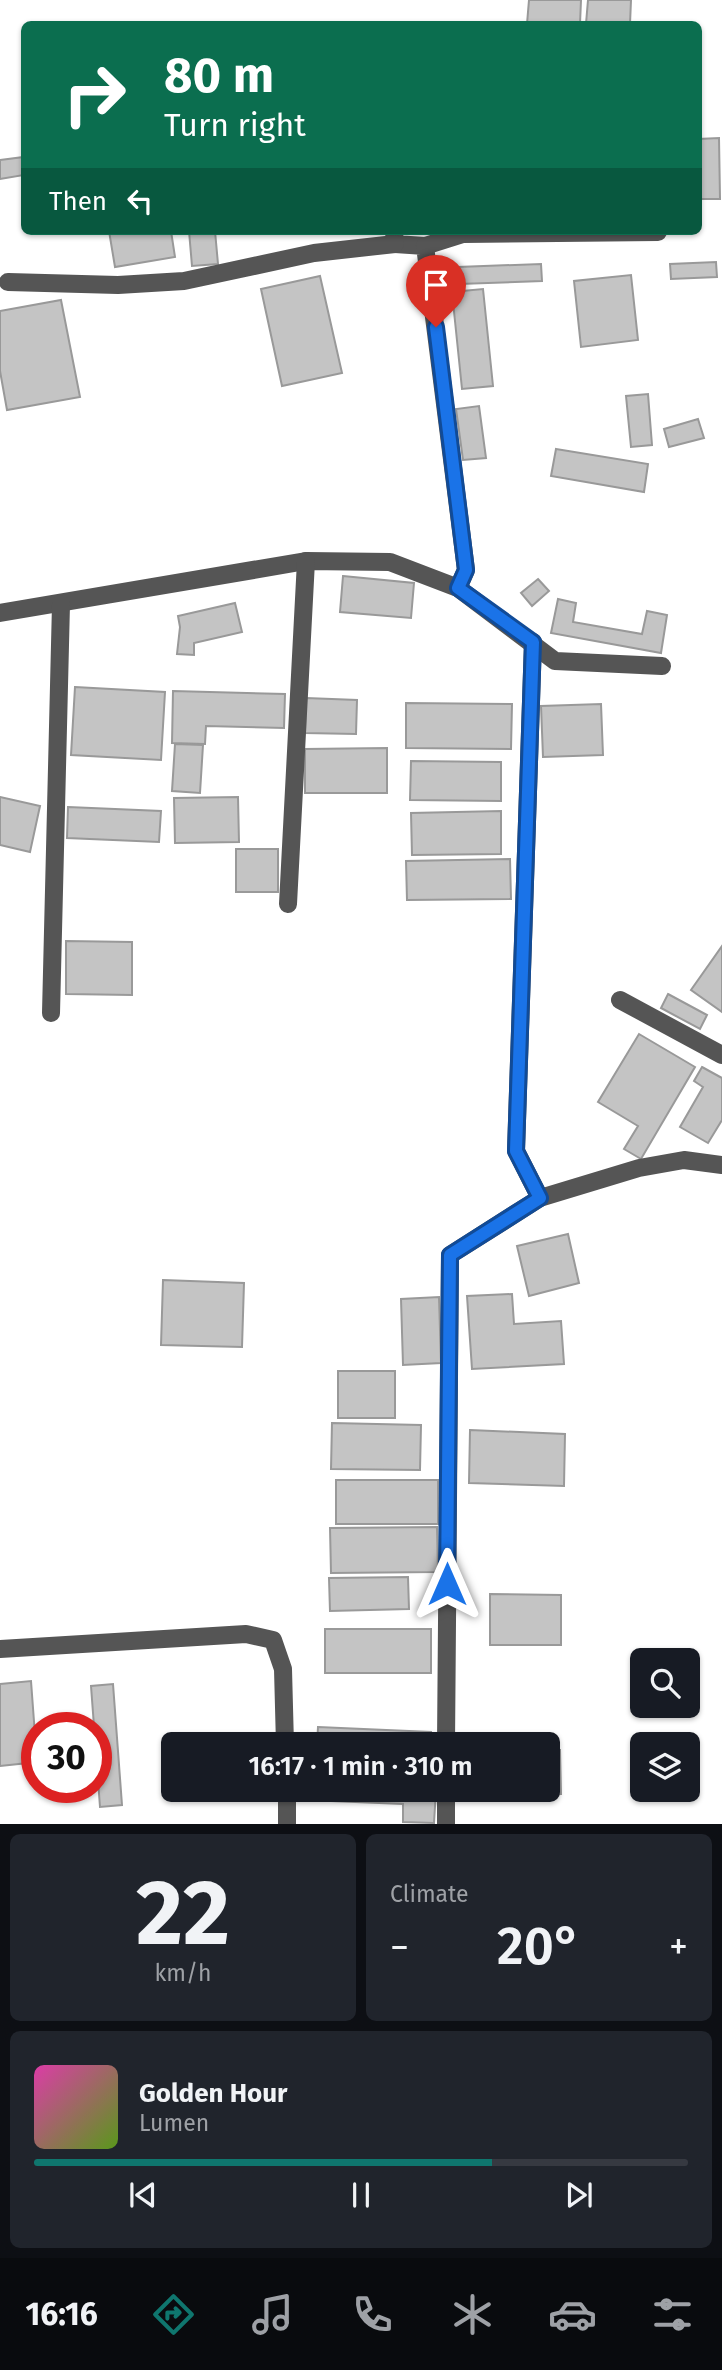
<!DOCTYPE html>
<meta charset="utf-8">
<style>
:root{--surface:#171b24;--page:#20242c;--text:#f1f3f6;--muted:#9ea1a6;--line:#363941;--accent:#0f766e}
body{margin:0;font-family:"Fira Sans",sans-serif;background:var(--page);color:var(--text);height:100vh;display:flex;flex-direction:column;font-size:26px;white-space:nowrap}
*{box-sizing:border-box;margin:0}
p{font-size:23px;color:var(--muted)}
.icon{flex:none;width:38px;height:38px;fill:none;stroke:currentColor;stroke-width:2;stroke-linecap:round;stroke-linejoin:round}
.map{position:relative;height:1824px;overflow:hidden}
.drawer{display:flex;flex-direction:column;gap:10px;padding:10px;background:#0d0f14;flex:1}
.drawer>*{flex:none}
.guide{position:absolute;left:21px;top:21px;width:681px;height:214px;border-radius:10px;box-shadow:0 2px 5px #0004;background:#0b6e4f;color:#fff;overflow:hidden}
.controls{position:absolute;left:630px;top:1648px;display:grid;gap:14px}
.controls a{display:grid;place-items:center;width:70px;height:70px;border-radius:10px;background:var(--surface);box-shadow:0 2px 5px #0004;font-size:35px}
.speed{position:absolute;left:21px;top:1712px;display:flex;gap:14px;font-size:35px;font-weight:700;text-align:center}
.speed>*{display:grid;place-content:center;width:91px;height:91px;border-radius:50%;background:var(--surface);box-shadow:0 2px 5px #0004;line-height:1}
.speed .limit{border:10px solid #d22;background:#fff;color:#111}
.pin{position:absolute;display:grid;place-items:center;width:60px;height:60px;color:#fff;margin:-72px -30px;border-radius:50% 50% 50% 0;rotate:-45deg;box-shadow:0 0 7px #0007}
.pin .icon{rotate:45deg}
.me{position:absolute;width:77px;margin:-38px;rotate:0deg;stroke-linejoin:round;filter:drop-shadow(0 0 5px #0008)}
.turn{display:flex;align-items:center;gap:24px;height:147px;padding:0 28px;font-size:32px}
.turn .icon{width:91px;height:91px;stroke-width:2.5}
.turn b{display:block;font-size:49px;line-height:60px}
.then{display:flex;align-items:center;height:66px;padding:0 28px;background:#0003;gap:14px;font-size:26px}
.big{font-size:52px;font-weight:600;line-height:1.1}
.drawer .widget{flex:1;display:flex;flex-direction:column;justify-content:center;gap:10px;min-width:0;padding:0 24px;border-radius:10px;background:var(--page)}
.drawer .dial{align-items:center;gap:0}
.dial b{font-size:91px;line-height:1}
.song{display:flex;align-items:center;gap:21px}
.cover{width:84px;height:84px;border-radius:10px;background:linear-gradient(135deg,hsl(320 70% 55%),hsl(90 70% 35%))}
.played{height:7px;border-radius:4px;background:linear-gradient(90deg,var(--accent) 70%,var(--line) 70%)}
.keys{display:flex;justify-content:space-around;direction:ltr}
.heat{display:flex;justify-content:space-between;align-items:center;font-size:38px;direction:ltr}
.drawer .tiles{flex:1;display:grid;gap:10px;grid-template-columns:1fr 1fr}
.widget:last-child{grid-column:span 2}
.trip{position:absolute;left:161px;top:1732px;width:399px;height:70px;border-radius:10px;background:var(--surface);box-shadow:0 2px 5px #0004;font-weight:600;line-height:70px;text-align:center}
.dock{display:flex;height:112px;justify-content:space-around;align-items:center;background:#090b0e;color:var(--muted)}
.dock .icon{width:49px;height:49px}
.dock .on{color:var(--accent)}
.dock b{font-size:32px;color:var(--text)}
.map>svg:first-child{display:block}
.building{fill:#c4c4c4;stroke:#999;stroke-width:2}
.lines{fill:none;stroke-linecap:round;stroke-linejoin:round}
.minor{stroke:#555;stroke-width:18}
.route-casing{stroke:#114b97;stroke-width:18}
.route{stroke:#1a73e8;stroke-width:12}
</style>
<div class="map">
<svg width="722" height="1824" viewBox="0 0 722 1824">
<rect width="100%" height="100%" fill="#fff"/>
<!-- building -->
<g class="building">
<polygon points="529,0 581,0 580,24 527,24"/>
<polygon points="588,0 631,0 630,24 586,24"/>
<polygon points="719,138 720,199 698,199 698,139"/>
<polygon points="24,157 24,175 0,179 0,160"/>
<polygon points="109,231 171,231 175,257 115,267"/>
<polygon points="189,231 215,231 218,264 192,266"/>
<polygon points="716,262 717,277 671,279 670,264"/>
<polygon points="541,264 542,281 459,284 458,267"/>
<polygon points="631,275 638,340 581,347 574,281"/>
<polygon points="320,276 342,373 282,386 261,289"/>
<polygon points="483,289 493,386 462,389 452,292"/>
<polygon points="61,300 80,397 7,410 0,371 0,311"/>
<polygon points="648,394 652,445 631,447 626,396"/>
<polygon points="479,406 486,458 463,460 456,409"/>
<polygon points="698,419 704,438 669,447 664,429"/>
<polygon points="556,449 648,464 644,492 551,476"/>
<polygon points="343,576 414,583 411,618 340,612"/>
<polygon points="538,579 549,591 532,606 521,593"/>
<polygon points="558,599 576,603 573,622 642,634 647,611 667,615 661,653 551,633"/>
<polygon points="235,603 242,632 194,643 194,655 177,654 180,627 178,616"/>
<polygon points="75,687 165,692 161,760 71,755"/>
<polygon points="173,691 285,694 284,728 206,726 205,744 172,743"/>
<polygon points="306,698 357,700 356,734 305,733"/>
<polygon points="406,703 512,704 511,749 406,748"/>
<polygon points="601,704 603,755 543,757 541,706"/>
<polygon points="175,744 203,745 200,793 172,791"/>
<polygon points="387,748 387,793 305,793 305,749"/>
<polygon points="411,761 501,762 501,801 410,800"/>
<polygon points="0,797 40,806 30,852 0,845"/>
<polygon points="238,797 239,842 175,843 174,798"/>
<polygon points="68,807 161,811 159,842 67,838"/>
<polygon points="501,811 501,854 412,855 411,813"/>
<rect x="236" y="849" width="42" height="43"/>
<polygon points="510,859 511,899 407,900 406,861"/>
<polygon points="66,941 132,942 132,995 66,994"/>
<polygon points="722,946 722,1012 691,990"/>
<polygon points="668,994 707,1015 700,1029 661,1008"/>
<polygon points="639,1034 695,1067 641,1159 624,1149 638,1126 598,1102"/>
<polygon points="702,1067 722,1078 722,1120 708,1143 680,1127 703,1087 694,1081"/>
<polygon points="568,1234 579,1283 529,1296 517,1246"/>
<polygon points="163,1280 244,1283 242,1347 161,1345"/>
<polygon points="512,1294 514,1324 561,1321 564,1364 472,1369 467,1296"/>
<polygon points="439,1297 441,1363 403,1365 401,1299"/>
<rect x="338" y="1371" width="57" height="47"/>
<polygon points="332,1423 421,1425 420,1470 331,1469"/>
<polygon points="470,1430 565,1434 564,1486 469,1483"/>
<rect x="336" y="1480" width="102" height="44"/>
<polygon points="437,1527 438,1572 331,1573 330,1528"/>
<polygon points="408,1577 409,1609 330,1611 329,1578"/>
<polygon points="490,1594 561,1595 561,1645 490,1645"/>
<rect x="325" y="1629" width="106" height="44"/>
<polygon points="31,1681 37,1762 0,1766 0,1684"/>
<polygon points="113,1684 122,1805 100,1807 91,1686"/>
<polygon points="318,1727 431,1732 430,1745 317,1745"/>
<polygon points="548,1750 560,1750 561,1794 486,1796 486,1790 548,1790"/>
<polygon points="332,1790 436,1790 434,1823 403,1822 403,1804 332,1801"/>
</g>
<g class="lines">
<!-- minor -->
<g class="minor">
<polyline points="394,231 395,244 425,246 466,570 458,588"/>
<polyline points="425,246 463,234 658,232"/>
<polyline points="8,282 118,285 184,281 314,253 395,244"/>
<polyline points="0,613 306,561 390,562 458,588 555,661 662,666"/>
<polyline points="533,642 516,1151 540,1198 639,1168 684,1160 722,1165"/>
<polyline points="288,904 306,561"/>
<polyline points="620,1000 722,1055"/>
<polyline points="51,1013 61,604"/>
<polyline points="0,1649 246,1634 273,1640 283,1669 285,1745"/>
<polyline points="446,1745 450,1255 540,1198"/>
<polyline points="287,1790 287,1824"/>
<polyline points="446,1824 446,1790"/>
</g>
</g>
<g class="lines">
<!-- route casing -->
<g class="route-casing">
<polyline id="route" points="436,327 466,570 458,588 533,642 516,1151 540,1198 450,1255 447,1584"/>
</g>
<!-- route -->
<use href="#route" class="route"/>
</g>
</svg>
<div class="controls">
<a><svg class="icon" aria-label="search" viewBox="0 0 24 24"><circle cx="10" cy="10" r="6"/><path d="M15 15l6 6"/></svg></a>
<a><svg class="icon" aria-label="layers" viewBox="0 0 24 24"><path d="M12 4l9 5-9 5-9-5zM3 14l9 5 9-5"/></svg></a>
</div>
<div class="speed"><div class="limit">30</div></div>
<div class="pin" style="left:436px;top:327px;background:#d93025"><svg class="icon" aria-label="arrive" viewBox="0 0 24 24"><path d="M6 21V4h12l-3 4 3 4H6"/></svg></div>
<svg class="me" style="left:447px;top:1584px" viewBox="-20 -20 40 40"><path d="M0-17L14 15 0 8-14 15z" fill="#1a73e8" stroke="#fff" stroke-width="4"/></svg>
<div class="trip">16:17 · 1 min · 310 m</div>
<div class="guide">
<div class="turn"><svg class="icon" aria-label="right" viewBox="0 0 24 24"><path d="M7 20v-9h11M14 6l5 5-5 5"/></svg><div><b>80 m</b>Turn right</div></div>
<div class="then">Then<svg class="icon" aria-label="left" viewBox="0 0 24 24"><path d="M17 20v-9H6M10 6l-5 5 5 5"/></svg></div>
</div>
</div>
<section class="drawer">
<div class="tiles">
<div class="widget dial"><b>22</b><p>km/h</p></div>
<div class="widget"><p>Climate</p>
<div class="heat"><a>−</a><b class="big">20°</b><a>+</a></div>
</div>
<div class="widget">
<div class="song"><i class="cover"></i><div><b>Golden Hour</b><p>Lumen</p></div></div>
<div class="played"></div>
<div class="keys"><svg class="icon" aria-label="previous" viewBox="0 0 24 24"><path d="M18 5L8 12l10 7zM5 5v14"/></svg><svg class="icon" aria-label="pause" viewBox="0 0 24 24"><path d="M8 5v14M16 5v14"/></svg><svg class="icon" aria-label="next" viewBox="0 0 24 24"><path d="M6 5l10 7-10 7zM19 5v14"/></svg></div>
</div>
</div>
</section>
<nav class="dock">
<b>16:16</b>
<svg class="icon on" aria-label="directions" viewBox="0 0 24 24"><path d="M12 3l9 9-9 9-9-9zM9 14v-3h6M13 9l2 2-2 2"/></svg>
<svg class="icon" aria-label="music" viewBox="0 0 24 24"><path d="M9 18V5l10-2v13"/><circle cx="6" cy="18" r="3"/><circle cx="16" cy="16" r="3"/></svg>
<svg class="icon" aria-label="phone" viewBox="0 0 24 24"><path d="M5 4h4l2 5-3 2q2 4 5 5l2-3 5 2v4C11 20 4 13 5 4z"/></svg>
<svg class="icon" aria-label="climate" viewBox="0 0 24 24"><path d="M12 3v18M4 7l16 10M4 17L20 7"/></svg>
<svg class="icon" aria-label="car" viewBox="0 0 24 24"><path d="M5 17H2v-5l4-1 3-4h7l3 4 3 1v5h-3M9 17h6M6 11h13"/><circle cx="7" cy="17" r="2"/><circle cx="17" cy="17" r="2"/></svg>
<svg class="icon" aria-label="filters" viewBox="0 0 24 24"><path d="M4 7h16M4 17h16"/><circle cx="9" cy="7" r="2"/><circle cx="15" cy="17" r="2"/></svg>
</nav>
